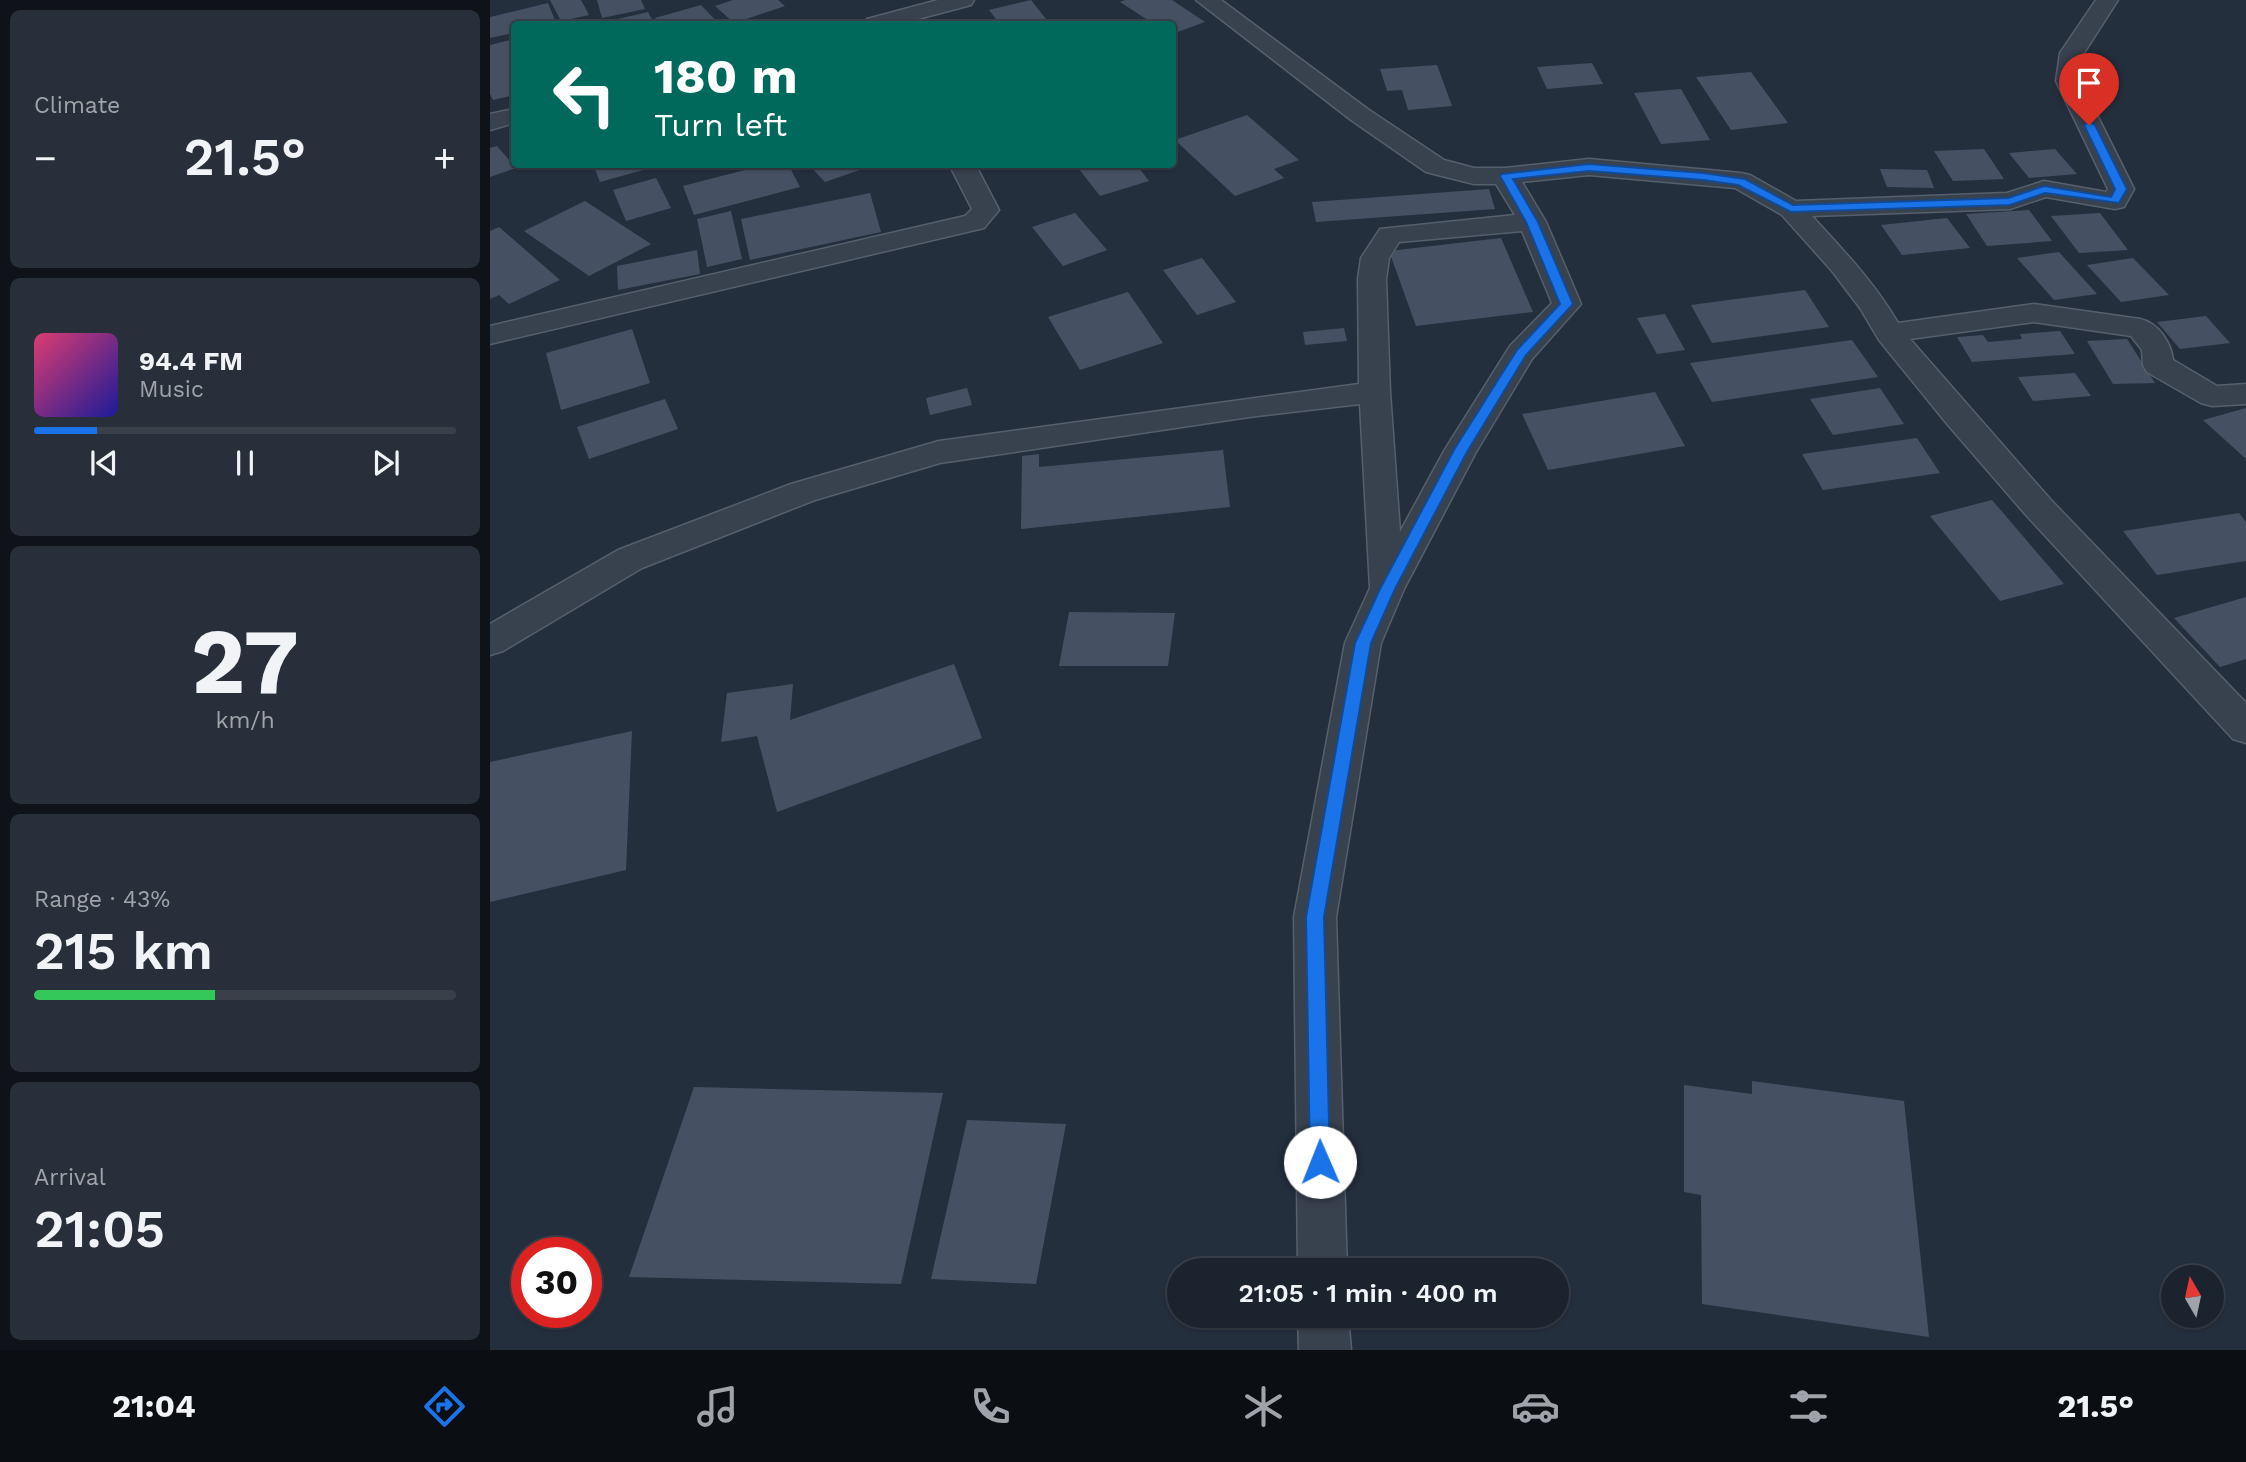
<!DOCTYPE html>
<meta charset="utf-8">
<style>
:root{--surface:#1b232e;--page:#282f3a;--text:#f1f3f6;--muted:#a0a4aa;--line:#39404a;--accent:#1a73e8}
body{margin:0;font-family:"Work Sans",sans-serif;background:var(--page);color:var(--text);height:100vh;display:flex;flex-direction:column;font-size:26px;white-space:nowrap}
*{box-sizing:border-box;margin:0}
p{font-size:23px;color:var(--muted)}
.icon{flex:none;width:38px;height:38px;fill:none;stroke:currentColor;stroke-width:2;stroke-linecap:round;stroke-linejoin:round}
.map{position:relative;flex:1;overflow:hidden}
.sheet{display:flex;flex-direction:column;gap:10px;padding:10px;background:#0f1319;width:490px}
.sheet>*{flex:none}
.top-card{position:absolute;left:21px;top:21px;width:665px;height:147px;border-radius:7px;box-shadow:0 2px 5px #0004,0 0 0 2px var(--line);background:#00695c;color:#fff;overflow:hidden}
.needle{width:46px;rotate:351deg}
.controls{position:absolute;left:1671px;top:1265px;display:grid;gap:14px}
.controls a{display:grid;place-items:center;width:63px;height:63px;border-radius:50%;background:var(--surface);box-shadow:0 2px 5px #0004,0 0 0 2px var(--line);font-size:35px}
.speed{position:absolute;left:21px;top:1237px;display:flex;gap:14px;font-size:35px;font-weight:700;text-align:center}
.speed>*{display:grid;place-content:center;width:91px;height:91px;border-radius:50%;background:var(--surface);box-shadow:0 2px 5px #0004,0 0 0 2px var(--line);line-height:1}
.speed .limit{border:10px solid #d22;background:#fff;color:#111}
.pin{position:absolute;display:grid;place-items:center;width:60px;height:60px;color:#fff;margin:-72px -30px;border-radius:50% 50% 50% 0;rotate:-45deg;box-shadow:0 0 7px #0007}
.pin .icon{rotate:45deg}
.me{position:absolute;width:77px;margin:-38px;rotate:359deg;stroke-linejoin:round;filter:drop-shadow(0 0 5px #0008)}
.turn{display:flex;align-items:center;gap:24px;height:147px;padding:0 28px;font-size:32px}
.turn .icon{width:91px;height:91px;stroke-width:2.5}
.turn b{display:block;font-size:49px;line-height:60px}
.big{font-size:52px;font-weight:600;line-height:1.1}
.sheet .tile{flex:1;display:flex;flex-direction:column;justify-content:center;gap:10px;min-width:0;padding:0 24px;border-radius:10px;background:var(--page)}
.sheet .dial{align-items:center;gap:0}
.dial b{font-size:91px;line-height:1}
.song{display:flex;align-items:center;gap:21px}
.cover{width:84px;height:84px;border-radius:10px;background:linear-gradient(135deg,hsl(340 70% 55%),hsl(240 70% 35%))}
.played{height:7px;border-radius:4px;background:linear-gradient(90deg,var(--accent) 15%,var(--line) 15%)}
.keys{display:flex;justify-content:space-around;direction:ltr}
.heat{display:flex;justify-content:space-between;align-items:center;font-size:38px;direction:ltr}
.charge{height:10px;border-radius:5px;background:linear-gradient(90deg,#34c759 43%,var(--line) 0)}
.trip{position:absolute;left:677px;top:1258px;width:402px;height:70px;border-radius:35px;background:var(--surface);box-shadow:0 2px 5px #0004,0 0 0 2px var(--line);font-weight:600;line-height:70px;text-align:center}
.tabs{display:flex;height:112px;justify-content:space-around;align-items:center;background:#0b0e12;color:var(--muted)}
.tabs .icon{width:49px;height:49px}
.tabs .current{color:var(--accent)}
.tabs b{font-size:32px;color:var(--text)}
main{display:flex;flex:1;min-height:0}
.map>svg:first-child{display:block}
.building{fill:#455162}
.lines{fill:none;stroke-linecap:round;stroke-linejoin:round}
.street-casing{stroke:#565f6c;stroke-width:3}
.street{fill:#38414e;fill-rule:evenodd}
.route{fill:#1a73e8;stroke:#114b97;stroke-width:2}
</style>
<main>
<section class="sheet">
<div class="tile"><p>Climate</p>
<div class="heat"><a>−</a><b class="big">21.5°</b><a>+</a></div>
</div>
<div class="tile">
<div class="song"><i class="cover"></i><div><b>94.4 FM</b><p>Music</p></div></div>
<div class="played"></div>
<div class="keys"><svg class="icon" aria-label="previous" viewBox="0 0 24 24"><path d="M18 5L8 12l10 7zM5 5v14"/></svg><svg class="icon" aria-label="pause" viewBox="0 0 24 24"><path d="M8 5v14M16 5v14"/></svg><svg class="icon" aria-label="next" viewBox="0 0 24 24"><path d="M6 5l10 7-10 7zM19 5v14"/></svg></div>
</div>
<div class="tile dial"><b>27</b><p>km/h</p></div>
<div class="tile"><p>Range · 43%</p><b class="big">215 km</b><div class="charge"></div></div>
<div class="tile"><p>Arrival</p><b class="big">21:05</b></div>
</section>
<div class="map">
<svg width="1756" height="1350" viewBox="0 0 1756 1350">
<rect width="100%" height="100%" fill="#242f3e"/>
<!-- building -->
<g class="building">
<polygon points="60,0 91,0 99,15 71,21"/>
<polygon points="107,0 151,0 155,9 112,18"/>
<polygon points="243,0 288,0 295,6 244,23 225,6"/>
<polygon points="541,0 560,24 510,24 499,10"/>
<polygon points="635,0 682,0 715,22 682,34 682,24 664,24 630,2"/>
<polygon points="58,3 66,23 24,24 24,33 0,38 0,17"/>
<polygon points="211,5 229,24 171,24 165,18"/>
<polygon points="158,12 164,24 117,24 115,22"/>
<polygon points="24,39 24,95 3,100 0,94 0,45"/>
<polygon points="1102,63 1113,84 1057,89 1047,67"/>
<polygon points="947,65 962,106 918,110 912,90 897,91 890,69"/>
<polygon points="1261,72 1298,123 1241,130 1206,77"/>
<polygon points="1191,89 1220,140 1171,144 1144,93"/>
<polygon points="757,115 809,160 784,169 794,178 745,196 685,140"/>
<polygon points="7,146 26,168 0,177 0,148"/>
<polygon points="1494,149 1514,179 1463,181 1444,151"/>
<polygon points="1565,149 1587,174 1539,178 1519,153"/>
<polygon points="103,164 171,164 171,165 110,182"/>
<polygon points="278,164 298,164 310,187 204,215 193,186"/>
<polygon points="318,164 384,164 384,165 335,182"/>
<polygon points="585,164 646,164 659,181 610,196"/>
<polygon points="1390,169 1437,170 1444,188 1397,187"/>
<polygon points="166,178 181,208 136,221 123,190"/>
<polygon points="999,189 1005,209 826,222 822,202"/>
<polygon points="380,193 391,232 260,260 251,219"/>
<polygon points="95,201 161,244 99,276 34,231"/>
<polygon points="1539,210 1562,241 1497,246 1476,214"/>
<polygon points="241,211 252,259 217,267 207,219"/>
<polygon points="585,213 617,250 573,266 542,227"/>
<polygon points="1610,213 1638,250 1589,253 1561,216"/>
<polygon points="1457,218 1480,248 1412,255 1391,225"/>
<polygon points="9,227 70,280 19,304 9,295 0,299 0,231"/>
<polygon points="1011,238 1043,312 926,326 899,251"/>
<polygon points="207,250 210,274 128,290 127,266"/>
<polygon points="1569,252 1607,294 1564,300 1527,258"/>
<polygon points="712,258 746,302 707,315 673,270"/>
<polygon points="1643,258 1679,295 1631,302 1597,265"/>
<polygon points="1315,290 1339,327 1222,343 1201,305"/>
<polygon points="638,292 673,343 590,370 558,317"/>
<polygon points="1175,314 1195,350 1167,354 1147,318"/>
<polygon points="1716,316 1740,343 1690,349 1667,322"/>
<polygon points="854,328 857,341 815,345 813,332"/>
<polygon points="142,329 160,383 71,410 56,353"/>
<polygon points="1570,331 1585,354 1482,362 1467,337 1493,335 1498,342 1532,339 1530,334"/>
<polygon points="1637,339 1665,383 1623,384 1597,341"/>
<polygon points="1362,340 1388,377 1222,402 1200,363"/>
<polygon points="1585,373 1601,396 1543,401 1528,377"/>
<polygon points="477,388 482,405 440,415 436,398"/>
<polygon points="1390,388 1414,424 1343,435 1320,399"/>
<polygon points="1165,392 1195,446 1058,470 1032,414"/>
<polygon points="175,399 188,429 99,459 87,427"/>
<polygon points="1756,408 1756,459 1713,420"/>
<polygon points="1427,438 1450,473 1333,490 1312,454"/>
<polygon points="733,450 740,507 531,529 532,456 549,454 549,467"/>
<polygon points="1502,500 1574,584 1510,601 1440,516"/>
<polygon points="1749,513 1756,522 1756,561 1667,575 1633,531"/>
<polygon points="1756,597 1756,659 1730,667 1684,618"/>
<polygon points="579,612 685,613 678,666 569,666"/>
<polygon points="464,664 492,738 287,812 267,736 231,742 237,693 303,684 300,720"/>
<polygon points="142,731 136,870 0,902 0,762"/>
<polygon points="1262,1081 1414,1101 1439,1337 1212,1304 1211,1195 1194,1192 1194,1085 1262,1094"/>
<polygon points="204,1087 453,1093 411,1284 139,1277"/>
<polygon points="477,1120 576,1124 546,1284 441,1279"/>
</g>
<g class="lines">
<!-- street casing -->
<g class="street-casing">
<g id="street">
<polygon points="448,0 484,0 481,5 409,24 374,24 377,19"/>
<path d="M706,0H731L879,110L954,160L984,168H1015L1099,159L1251,173L1260,175L1306,201L1517,193L1554,181L1616,192L1618,189L1566,81L1570,53L1606,0H1628L1594,53L1590,81L1644,189L1634,207L1625,209L1556,197L1520,209L1322,216C1353,250 1385,283 1408,323L1544,304L1650,319C1668,323 1681,342 1683,360L1727,386L1756,384V404L1722,406L1711,403L1657,372L1653,365L1652,350L1641,336L1544,322L1420,339L1560,499L1756,703V743L1743,739L1536,515L1458,425L1389,340L1370,308L1342,271L1292,215L1245,188L1099,175L1032,182L1056,222L1091,304L1042,359L986,452L914,589L891,643L846,917L857,1270H808L804,917L855,643L880,588L870,404L759,417L450,463L325,500L152,568L13,651L0,655V624L128,550L301,484L449,441L869,384L868,279L871,258L890,229L1025,215L1006,184H984L936,172L861,120ZM1032,231L1062,303L1020,346L954,451L910,532L900,392L896,279L899,258L909,242Z"/>
<polygon points="24,109 24,123 0,130 0,114"/>
<polygon points="459,164 485,164 509,210 494,228 0,344 0,326 475,216 482,209"/>
<polygon points="808,1316 858,1316 861,1350 809,1350"/>
</g>
</g>
<!-- street -->
<use href="#street" class="street"/>
</g>
<!-- route -->
<polygon class="route" points="1599,122 1605,125 1637,189 1629,203 1555,193 1520,205 1301,212 1248,185 1213,180 1099,171 1023,179 1048,222 1083,304 1036,355 977,452 905,589 881,643 834,917 840,1162 837,1169 830,1172 823,1169 820,1162 816,917 865,643 890,589 965,448 1027,350 1070,304 1036,222 1010,176 1012,174 1099,164 1213,173 1255,179 1303,205 1518,198 1554,186 1621,197 1625,189 1594,125"/>
</svg>
<div class="controls">
<a><svg class="needle" viewBox="-14 -14 28 28"><path d="M0-13l5 13h-10z" fill="#e53935"/><path d="M0 13l5-13h-10z" fill="#a0a4aa"/></svg></a>
</div>
<div class="speed"><div class="limit">30</div></div>
<div class="pin" style="left:1599px;top:125px;background:#d93025"><svg class="icon" aria-label="arrive" viewBox="0 0 24 24"><path d="M6 21V4h12l-3 4 3 4H6"/></svg></div>
<svg class="me" style="left:830px;top:1162px" viewBox="-20 -20 40 40"><circle r="19" fill="#fff"/><path d="M0-13L10 11 0 6-10 11z" fill="#1a73e8"/></svg>
<div class="trip">21:05 · 1 min · 400 m</div>
<div class="top-card">
<div class="turn"><svg class="icon" aria-label="left" viewBox="0 0 24 24"><path d="M17 20v-9H6M10 6l-5 5 5 5"/></svg><div><b>180 m</b>Turn left</div></div>
</div>
</div>
</main>
<nav class="tabs">
<b>21:04</b>
<svg class="icon current" aria-label="directions" viewBox="0 0 24 24"><path d="M12 3l9 9-9 9-9-9zM9 14v-3h6M13 9l2 2-2 2"/></svg>
<svg class="icon" aria-label="music" viewBox="0 0 24 24"><path d="M9 18V5l10-2v13"/><circle cx="6" cy="18" r="3"/><circle cx="16" cy="16" r="3"/></svg>
<svg class="icon" aria-label="phone" viewBox="0 0 24 24"><path d="M5 4h4l2 5-3 2q2 4 5 5l2-3 5 2v4C11 20 4 13 5 4z"/></svg>
<svg class="icon" aria-label="climate" viewBox="0 0 24 24"><path d="M12 3v18M4 7l16 10M4 17L20 7"/></svg>
<svg class="icon" aria-label="car" viewBox="0 0 24 24"><path d="M5 17H2v-5l4-1 3-4h7l3 4 3 1v5h-3M9 17h6M6 11h13"/><circle cx="7" cy="17" r="2"/><circle cx="17" cy="17" r="2"/></svg>
<svg class="icon" aria-label="filters" viewBox="0 0 24 24"><path d="M4 7h16M4 17h16"/><circle cx="9" cy="7" r="2"/><circle cx="15" cy="17" r="2"/></svg>
<b>21.5°</b>
</nav>
